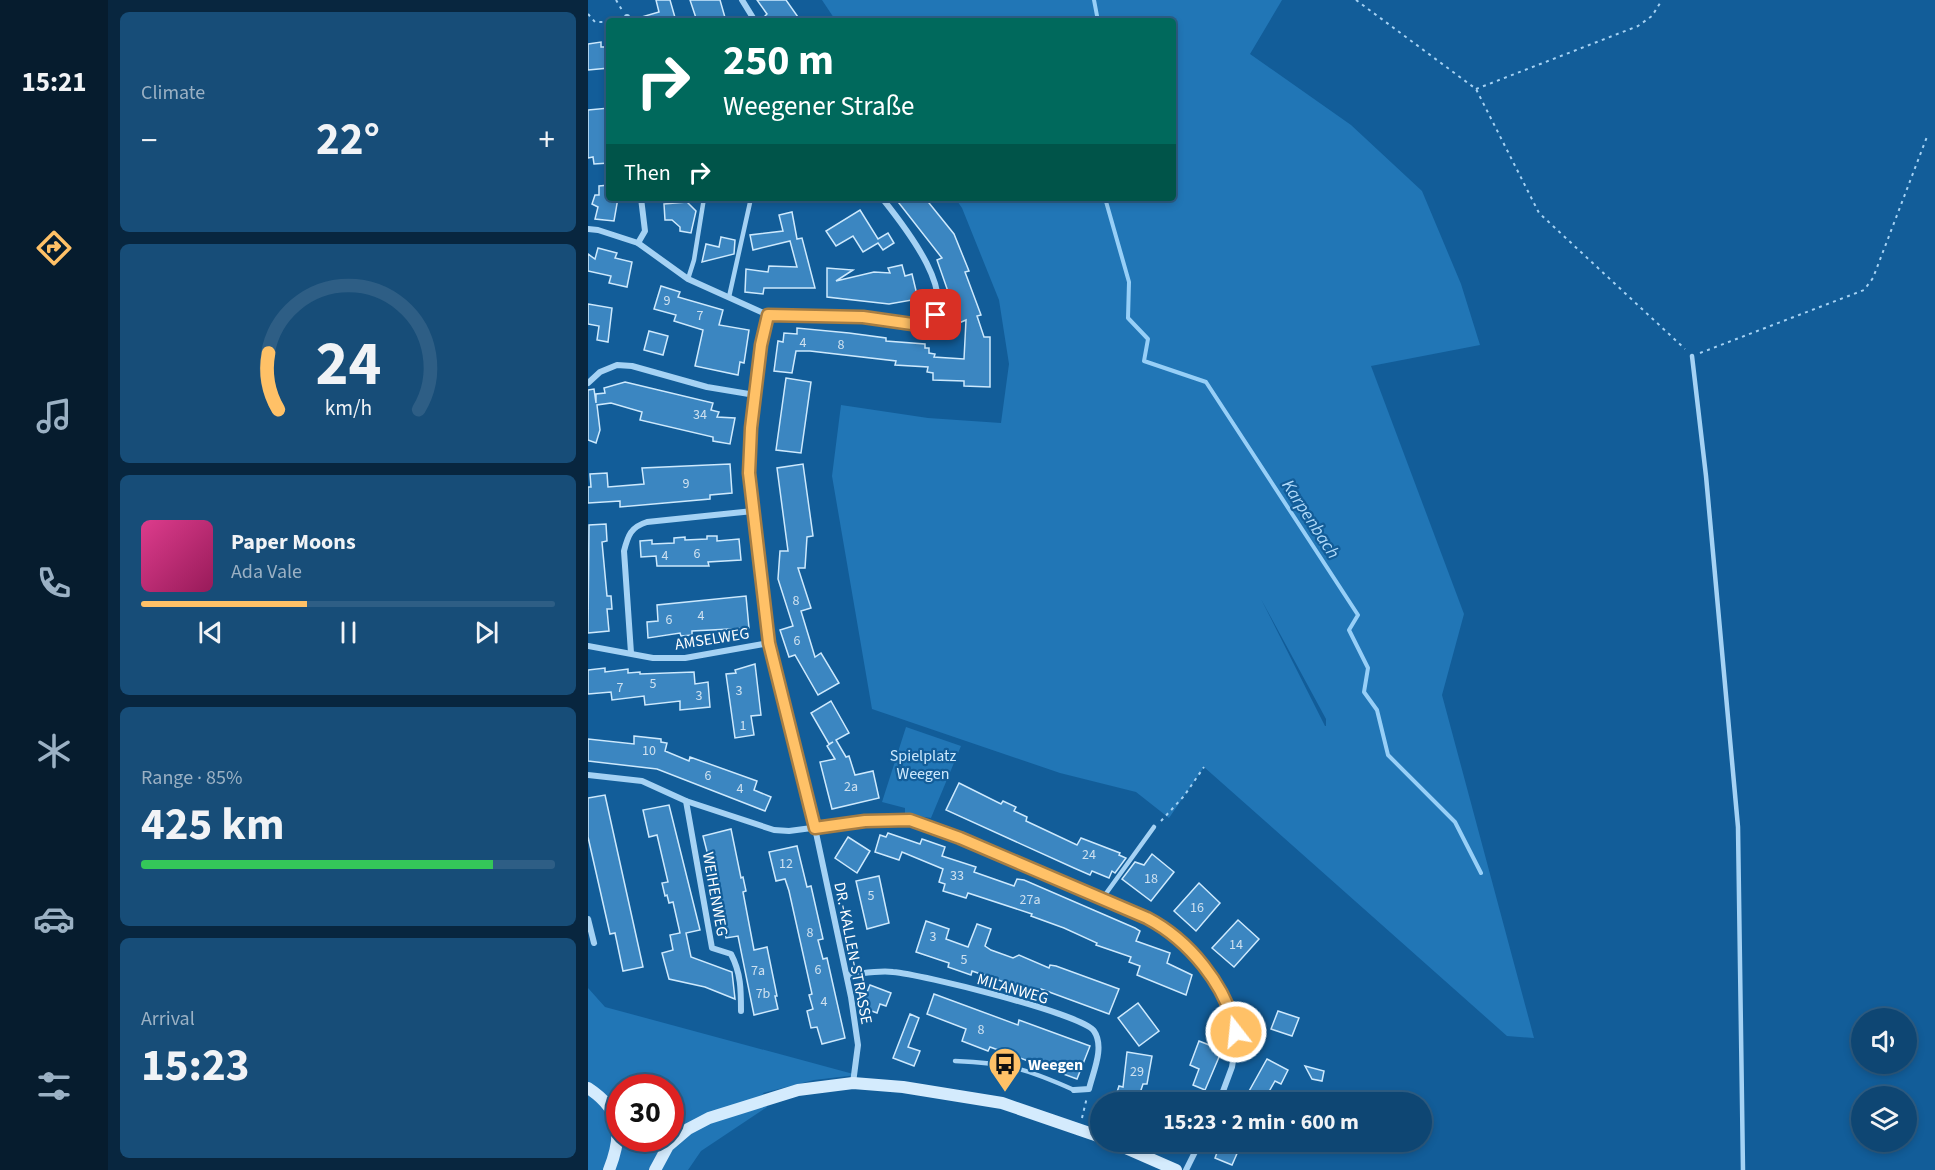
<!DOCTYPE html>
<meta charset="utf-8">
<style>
:root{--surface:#0e4673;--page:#174d78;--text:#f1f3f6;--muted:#9bb1c4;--line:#2e5e85;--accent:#ffc167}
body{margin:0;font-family:"Source Sans 3",sans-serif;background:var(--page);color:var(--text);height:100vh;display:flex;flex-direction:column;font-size:22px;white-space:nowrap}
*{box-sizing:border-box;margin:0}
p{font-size:20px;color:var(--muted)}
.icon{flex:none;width:33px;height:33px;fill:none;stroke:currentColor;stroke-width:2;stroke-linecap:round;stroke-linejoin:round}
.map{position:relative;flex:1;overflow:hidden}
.details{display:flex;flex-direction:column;gap:12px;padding:12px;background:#08263f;width:480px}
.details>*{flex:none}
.guide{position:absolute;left:18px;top:18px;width:570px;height:183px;border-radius:6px;box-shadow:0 3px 9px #0003,0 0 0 2px var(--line);background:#00695c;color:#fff;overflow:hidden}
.tools{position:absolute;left:1263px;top:1008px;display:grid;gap:12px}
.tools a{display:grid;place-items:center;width:66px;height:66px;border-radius:50%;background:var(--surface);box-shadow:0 3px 9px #0003,0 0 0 2px var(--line);font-size:30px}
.speed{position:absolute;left:18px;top:1074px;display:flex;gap:12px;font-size:30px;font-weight:700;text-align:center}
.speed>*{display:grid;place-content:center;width:78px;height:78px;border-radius:50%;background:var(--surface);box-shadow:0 3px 9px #0003,0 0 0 2px var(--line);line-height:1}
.speed .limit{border:9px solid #d22;background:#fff;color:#111}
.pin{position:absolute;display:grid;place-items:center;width:51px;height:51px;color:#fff;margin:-26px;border-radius:12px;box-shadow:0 3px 9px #0006}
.me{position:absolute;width:66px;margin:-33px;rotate:344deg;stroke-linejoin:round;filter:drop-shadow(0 0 4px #0008)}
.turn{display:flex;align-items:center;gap:21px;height:126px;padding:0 18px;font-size:27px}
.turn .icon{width:78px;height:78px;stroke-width:2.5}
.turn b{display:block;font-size:42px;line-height:51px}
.then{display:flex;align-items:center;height:57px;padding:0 18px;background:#0003;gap:12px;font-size:22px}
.big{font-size:45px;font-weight:700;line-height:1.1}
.details .widget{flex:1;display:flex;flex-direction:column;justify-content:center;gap:9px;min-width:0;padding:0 21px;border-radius:9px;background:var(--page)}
.details .dial{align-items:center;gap:0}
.dial svg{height:156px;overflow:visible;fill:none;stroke:var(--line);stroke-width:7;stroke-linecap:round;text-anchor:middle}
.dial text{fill:var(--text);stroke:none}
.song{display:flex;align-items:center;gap:18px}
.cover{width:72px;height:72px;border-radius:9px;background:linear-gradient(135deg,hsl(330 70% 55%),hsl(330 70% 35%))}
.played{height:6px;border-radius:3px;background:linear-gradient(90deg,var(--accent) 40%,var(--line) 40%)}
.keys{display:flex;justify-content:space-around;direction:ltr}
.heat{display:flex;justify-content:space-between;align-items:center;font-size:33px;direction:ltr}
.charge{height:9px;border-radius:4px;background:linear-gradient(90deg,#34c759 85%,var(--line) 0)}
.trip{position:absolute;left:502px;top:1092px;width:342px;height:60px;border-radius:30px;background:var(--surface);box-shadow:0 3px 9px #0003,0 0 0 2px var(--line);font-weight:700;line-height:60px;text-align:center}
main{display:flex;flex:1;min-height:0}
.tabs{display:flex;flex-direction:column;width:108px;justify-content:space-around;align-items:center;background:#061c2e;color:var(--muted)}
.tabs .icon{width:42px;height:42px}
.tabs .selected{color:var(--accent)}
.tabs b{font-size:27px;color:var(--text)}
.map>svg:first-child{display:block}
.green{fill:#2176b6;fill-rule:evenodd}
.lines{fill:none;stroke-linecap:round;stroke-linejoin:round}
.stream{stroke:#97cff7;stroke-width:4}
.building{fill:#3b86c1;stroke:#cde9fd;stroke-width:1.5}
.path{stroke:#a5d2f4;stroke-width:2;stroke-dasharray:3 4.5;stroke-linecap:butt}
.lane{stroke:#a5d2f4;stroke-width:4.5}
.street{stroke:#a5d2f4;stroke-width:6}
.secondary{stroke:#d4ebfd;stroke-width:12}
.route-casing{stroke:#a67d43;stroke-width:15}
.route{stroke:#ffc167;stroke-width:10}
.labels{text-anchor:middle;stroke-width:4.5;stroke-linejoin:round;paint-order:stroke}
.number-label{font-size:14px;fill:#cee1f0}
.street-label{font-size:16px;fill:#fff;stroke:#125d99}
.park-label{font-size:16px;fill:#cde9fd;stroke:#125d99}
.poi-label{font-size:16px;font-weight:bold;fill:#fff;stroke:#125d99;text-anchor:start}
.water-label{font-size:18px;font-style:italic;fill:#b1dbfa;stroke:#125d99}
</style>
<main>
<nav class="tabs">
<b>15:21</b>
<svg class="icon selected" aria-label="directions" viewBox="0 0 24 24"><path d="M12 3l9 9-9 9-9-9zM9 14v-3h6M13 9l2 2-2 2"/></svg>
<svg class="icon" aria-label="music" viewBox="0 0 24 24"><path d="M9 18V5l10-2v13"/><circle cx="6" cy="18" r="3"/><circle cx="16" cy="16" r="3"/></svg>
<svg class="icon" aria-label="phone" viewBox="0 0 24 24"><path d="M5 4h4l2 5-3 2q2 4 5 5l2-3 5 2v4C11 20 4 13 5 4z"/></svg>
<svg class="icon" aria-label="climate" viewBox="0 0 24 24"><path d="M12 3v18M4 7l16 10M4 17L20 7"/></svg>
<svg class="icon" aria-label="car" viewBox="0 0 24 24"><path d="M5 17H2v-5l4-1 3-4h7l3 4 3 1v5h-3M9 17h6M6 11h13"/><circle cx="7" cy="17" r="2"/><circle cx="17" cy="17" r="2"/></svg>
<svg class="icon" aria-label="filters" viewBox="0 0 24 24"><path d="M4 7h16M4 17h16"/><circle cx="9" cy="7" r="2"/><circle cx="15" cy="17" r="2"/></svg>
</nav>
<section class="details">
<div class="widget"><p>Climate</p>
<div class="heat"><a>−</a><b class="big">22°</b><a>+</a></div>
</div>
<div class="widget dial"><svg viewBox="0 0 100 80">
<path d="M14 69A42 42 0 1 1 86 69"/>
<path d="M14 69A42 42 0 0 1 9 40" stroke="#ffc167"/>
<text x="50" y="56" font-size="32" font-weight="700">24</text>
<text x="50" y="72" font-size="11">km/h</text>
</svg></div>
<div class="widget">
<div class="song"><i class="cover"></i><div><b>Paper Moons</b><p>Ada Vale</p></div></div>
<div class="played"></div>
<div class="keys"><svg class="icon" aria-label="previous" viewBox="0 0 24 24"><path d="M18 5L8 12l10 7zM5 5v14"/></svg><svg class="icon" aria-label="pause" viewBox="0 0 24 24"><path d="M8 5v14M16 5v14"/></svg><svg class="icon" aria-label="next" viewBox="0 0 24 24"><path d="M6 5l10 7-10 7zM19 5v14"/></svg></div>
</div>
<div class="widget"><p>Range · 85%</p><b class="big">425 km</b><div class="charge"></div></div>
<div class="widget"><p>Arrival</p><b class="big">15:23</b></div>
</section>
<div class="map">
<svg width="1347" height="1170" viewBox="0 0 1347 1170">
<rect width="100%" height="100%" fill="#125d99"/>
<!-- green -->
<g class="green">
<path d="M234,0H694L662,54L763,125L834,191L873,284L892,345L783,366L876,614L854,695L946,1038L919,1036L616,767L581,818L548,792L472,773L284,709L244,476L253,405L340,418L413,423L421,364L411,300L374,208L367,198H585V21H248ZM673,599L738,719V726H737Z"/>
<polygon points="318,727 373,746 343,818 317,814 317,808 294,802"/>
<path d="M0,988L17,1007L269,1075L226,1080L175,1093L179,1107L113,1151L100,1170H0ZM32,1088H82V1138H32Z"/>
</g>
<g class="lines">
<!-- stream -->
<g class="stream">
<polyline points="506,0 510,21"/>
<polyline points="517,198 541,282 540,318 560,339 556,361 618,382 770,615 761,630 780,668 776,692 789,710 800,755 867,822 893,873"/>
</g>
</g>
<!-- building -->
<g class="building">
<polygon points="68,0 82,0 88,21 50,21 50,18 71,12"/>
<polygon points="102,0 132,0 138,21 109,21"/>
<polygon points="169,0 198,0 210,17 205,21 172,21 179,14"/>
<polygon points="13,42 13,47 21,47 21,68 0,70 0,44"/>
<polygon points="21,108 21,163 6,164 5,157 0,158 0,110"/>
<polygon points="21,185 21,198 30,198 26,221 7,219 10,207 4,204 7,195 11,195 11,186"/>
<polygon points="307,198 337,198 366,234 381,271 377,272 393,315 389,316 396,337 402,337 402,387 376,386 376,381 345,380 345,373 339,372 340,367 307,365 308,361 222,351 208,351 204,373 186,371 190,341 195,342 196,333 209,334 209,328 261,333 298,338 298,341 337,344 337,348 341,348 341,353 347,354 346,357 376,359 378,320 371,323 349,260 354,258"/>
<polygon points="99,202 108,211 103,233 92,231 92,227 84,220 77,220 76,204"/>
<polygon points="272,210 290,239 300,233 306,243 295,250 290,243 275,252 265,236 248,246 238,231"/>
<polygon points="204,212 209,239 214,238 227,288 176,288 175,294 157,292 158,269 180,272 181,266 209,267 202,241 165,250 162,235 195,231 191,215"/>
<polygon points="133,237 147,240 146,254 114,262 118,244 131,247"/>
<polygon points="10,248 29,253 27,258 44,262 39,287 21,283 23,276 0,271 0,254 7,259"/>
<polygon points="314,265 317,276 324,274 330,299 301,304 239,297 239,268 265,270 248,281 286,272 302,273 300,268"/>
<polygon points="73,286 92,292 90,297 135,310 131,325 161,330 156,363 152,362 150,375 107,366 115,330 86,321 88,315 66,309"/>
<polygon points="0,304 24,308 20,342 9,340 11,326 0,324"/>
<polygon points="61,331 80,336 75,355 56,350"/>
<polygon points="198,378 223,382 213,453 188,450"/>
<polygon points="37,382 125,403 123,410 131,412 129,417 147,418 142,444 125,441 125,437 52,420 54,412 23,403 9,405 12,430 8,443 0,440 0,390 6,389 8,403 8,394 17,393 16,388"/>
<polygon points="142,464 144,493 122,495 122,499 32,507 32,501 0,503 0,487 3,487 2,474 19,473 20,487 56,484 54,468"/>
<polygon points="215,464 225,536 219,537 217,568 210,568 223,608 213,611 227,657 233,653 251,683 230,695 207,655 201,657 192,630 205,626 190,579 192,551 200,551 189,468"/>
<polygon points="18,524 19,541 14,542 19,596 23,596 24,609 19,609 21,631 0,633 1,525"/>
<polygon points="119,536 129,536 129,541 151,539 153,560 120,562 121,566 69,566 68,556 53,557 52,541 64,540 64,544 86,543 86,538 97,537 97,540 119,539"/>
<polygon points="158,596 161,628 104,631 104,635 93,636 92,633 60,638 59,622 70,621 69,605"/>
<polygon points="167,664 173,715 163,716 166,735 147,738 138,674 148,673 147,670"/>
<polygon points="17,668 17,672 40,669 40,673 52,672 52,674 106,672 107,684 120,682 122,707 92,710 92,701 57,705 56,696 24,700 23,692 0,694 0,670"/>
<polygon points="243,701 261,733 248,740 258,757 261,756 267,775 285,771 291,798 244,809 232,762 247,759 239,746 245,742 241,744 223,713"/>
<polygon points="46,736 73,739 73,742 79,743 77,751 101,761 102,757 169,781 166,790 183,797 177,811 69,769 0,761 0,739 46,744"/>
<polygon points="371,783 413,804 415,801 428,807 426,811 439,817 438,821 489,845 493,838 532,853 531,855 538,858 527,873 524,871 521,878 504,871 502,875 486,868 358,810"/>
<polygon points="17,795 55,967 35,971 27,933 22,934 0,837 0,798"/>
<polygon points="81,805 112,930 98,933 103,957 144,972 147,999 117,987 81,979 74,953 85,950 82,935 92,933 85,902 81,903 79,895 77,896 74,883 80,882 69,835 61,837 55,810"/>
<polygon points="143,829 153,878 155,877 158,891 155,892 166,950 179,947 189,996 187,996 190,1009 166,1015 150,936 138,938 130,887 128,887 115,836"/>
<polygon points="300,833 332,844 334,839 357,847 354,856 388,867 386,872 426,886 429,879 436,880 547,928 552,931 548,941 582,953 579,963 604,975 598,995 549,975 552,966 541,962 543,957 508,945 509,943 476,928 443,916 444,914 380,893 378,898 355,891 357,884 351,882 355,869 314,852 311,860 287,852 292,835 298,837"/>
<polygon points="260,837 282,851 269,873 247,858"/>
<polygon points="209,846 219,887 223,886 235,939 230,940 235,959 239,958 257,1038 234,1044 229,1027 223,1028 219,1011 225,1009 221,995 224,994 201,891 197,879 188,881 181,852"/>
<polygon points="564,854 586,872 563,901 534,879 547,862 556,865"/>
<polygon points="291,876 301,923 279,929 268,881"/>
<polygon points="611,883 632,903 608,931 586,911"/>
<polygon points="650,920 671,939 646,967 624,948"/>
<polygon points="338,921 361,929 358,939 380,947 389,924 403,929 397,946 403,950 425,958 431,955 461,968 462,965 468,966 531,989 521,1014 453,989 451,994 384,971 383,975 360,967 361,963 328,952"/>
<polygon points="282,985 303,993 298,1006 292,1004 289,1013 273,1007"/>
<polygon points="346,994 430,1025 431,1020 502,1046 489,1079 402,1047 400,1051 374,1041 378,1029 339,1014"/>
<polygon points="550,1003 571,1031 551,1046 530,1018"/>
<polygon points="690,1011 711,1018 704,1036 683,1029"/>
<polygon points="322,1014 331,1018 320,1047 332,1051 326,1066 305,1058"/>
<polygon points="611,1041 634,1050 617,1090 605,1085 611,1069 602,1065"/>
<polygon points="539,1052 564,1056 559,1084 555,1084 549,1102 526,1102 531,1086 535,1087"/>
<polygon points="679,1059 700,1070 693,1084 687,1081 675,1102 655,1102"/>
<polygon points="717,1066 736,1071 734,1081 724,1079"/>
<polygon points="633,1142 654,1142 644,1165 627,1158"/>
</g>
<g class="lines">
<!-- path -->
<g class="path">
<polyline points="28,0 34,10"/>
<polyline points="768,0 888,89 951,213 1097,349"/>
<polyline points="0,14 7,22 21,22"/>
<polyline points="888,89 1050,26 1064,16 1074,0"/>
<polyline points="1112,353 1276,290 1285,278 1340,134"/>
<polyline points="573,821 596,796 616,767"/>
<polyline points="494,1118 499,1097"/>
</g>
<!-- lane -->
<g class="lane">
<polyline points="100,279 106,260 116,198"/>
<polyline points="141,297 163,198"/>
<polyline points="1104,356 1118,476 1150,827 1155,1170"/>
<polyline points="514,899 566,827"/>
<path d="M367,1061C419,1063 439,1069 486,1090"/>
</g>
<!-- street -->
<g class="street">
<polyline points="154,0 167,21"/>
<polyline points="39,17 39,21"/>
<path d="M0,229L10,230L50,243L100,279L180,315L275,317L338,326C376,299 313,222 294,198"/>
<polyline points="50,243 57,231 53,198"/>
<polyline points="180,315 173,345 160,450 165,511 181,643 227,828 263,997 270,1045 265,1083"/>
<polyline points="0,383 12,372 29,365 44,366 119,387 167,395"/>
<polyline points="0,646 65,658 97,658 181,643"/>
<path d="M43,653L36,551C40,535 43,527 59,522L165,511"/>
<polyline points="0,775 54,781 98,801 186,830 201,831 277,821 322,820 372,838 571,925 599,949 623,976 644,1013 647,1048 644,1067 631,1102"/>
<path d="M98,801L124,948L143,954C153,973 153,990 153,1011"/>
<polyline points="0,919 6,943"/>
<path d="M259,975C273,974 290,970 305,972C332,974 495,1014 506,1031C517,1047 505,1072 501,1089L486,1090"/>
<polyline points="598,1170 612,1142"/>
</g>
<!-- secondary -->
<g class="secondary">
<path d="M0,1088C34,1110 35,1135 21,1170"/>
<polyline points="524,1142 588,1170"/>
<polyline points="67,1170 80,1146 100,1129 121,1118 210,1090 265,1083 315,1087 414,1103 513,1137"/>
</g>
</g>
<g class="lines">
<!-- route casing -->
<g class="route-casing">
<path id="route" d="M348,315L338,326L275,317L180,315L173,345L163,428L161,473L181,643L227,828L277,821L322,820L372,838L559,918C601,940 638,985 648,1032"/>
</g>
<!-- route -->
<use href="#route" class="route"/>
</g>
<!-- icons -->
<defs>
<g id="bus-pin" transform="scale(1.725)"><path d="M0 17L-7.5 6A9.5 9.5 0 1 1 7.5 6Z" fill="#ffc167" stroke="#125d99"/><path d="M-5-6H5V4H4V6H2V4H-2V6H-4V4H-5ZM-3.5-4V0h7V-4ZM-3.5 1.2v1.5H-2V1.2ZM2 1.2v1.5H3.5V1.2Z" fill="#111"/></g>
</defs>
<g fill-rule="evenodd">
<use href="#bus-pin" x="417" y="1064"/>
</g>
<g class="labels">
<!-- number labels -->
<g class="number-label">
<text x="79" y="305">9</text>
<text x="112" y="320">7</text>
<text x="215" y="347">4</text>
<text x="253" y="349">8</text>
<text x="112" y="419">34</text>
<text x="98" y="488">9</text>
<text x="109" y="558">6</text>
<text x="77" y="560">4</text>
<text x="208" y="605">8</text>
<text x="113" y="620">4</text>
<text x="81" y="624">6</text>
<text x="209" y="645">6</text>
<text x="65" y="688">5</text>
<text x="32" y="692">7</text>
<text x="151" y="695">3</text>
<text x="111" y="700">3</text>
<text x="155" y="730">1</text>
<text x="61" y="755">10</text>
<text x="120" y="780">6</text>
<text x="263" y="791">2a</text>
<text x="152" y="793">4</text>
<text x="501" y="859">24</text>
<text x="198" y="868">12</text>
<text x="369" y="880">33</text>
<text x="563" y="883">18</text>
<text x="283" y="900">5</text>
<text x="442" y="904">27a</text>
<text x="609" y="912">16</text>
<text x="222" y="937">8</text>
<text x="345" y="941">3</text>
<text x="648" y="949">14</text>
<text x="376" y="964">5</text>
<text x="230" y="974">6</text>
<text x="170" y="975">7a</text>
<text x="175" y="998">7b</text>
<text x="236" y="1006">4</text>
<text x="393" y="1034">8</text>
<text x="549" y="1076">29</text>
</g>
<!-- street labels -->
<g class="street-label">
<text transform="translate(124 638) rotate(-9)" y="6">AMSELWEG</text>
<text transform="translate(128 894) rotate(80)" y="6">WEIHENWEG</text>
<text transform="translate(266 953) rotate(79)" y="6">DR.-KALLEN-STRASSE</text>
<text transform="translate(425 988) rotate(16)" y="6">MILANWEG</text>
</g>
<!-- park labels -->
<g class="park-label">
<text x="335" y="761">Spielplatz<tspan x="335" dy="18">Weegen</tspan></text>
</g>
<!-- poi labels -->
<g class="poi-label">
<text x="440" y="1070">Weegen</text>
</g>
<!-- water labels -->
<g class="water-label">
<text transform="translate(723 519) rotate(57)" y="6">Karpenbach</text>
</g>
</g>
</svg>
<div class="tools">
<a><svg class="icon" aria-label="sound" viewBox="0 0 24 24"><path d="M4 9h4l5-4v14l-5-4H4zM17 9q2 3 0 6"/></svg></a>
<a><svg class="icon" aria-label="layers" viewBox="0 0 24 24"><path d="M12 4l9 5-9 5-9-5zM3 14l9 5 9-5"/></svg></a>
</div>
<div class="speed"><div class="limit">30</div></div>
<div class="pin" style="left:348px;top:315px;background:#d93025"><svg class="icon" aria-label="arrive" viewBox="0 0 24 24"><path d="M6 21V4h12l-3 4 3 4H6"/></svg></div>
<svg class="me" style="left:648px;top:1032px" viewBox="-20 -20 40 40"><circle r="17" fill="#ffc167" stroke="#fff" stroke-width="3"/><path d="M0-11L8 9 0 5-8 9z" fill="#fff"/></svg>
<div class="trip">15:23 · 2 min · 600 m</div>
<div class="guide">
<div class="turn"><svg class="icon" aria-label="right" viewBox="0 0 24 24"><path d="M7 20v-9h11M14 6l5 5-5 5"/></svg><div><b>250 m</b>Weegener Straße</div></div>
<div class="then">Then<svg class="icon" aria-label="right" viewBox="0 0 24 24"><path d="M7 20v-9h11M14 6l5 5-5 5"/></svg></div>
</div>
</div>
</main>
